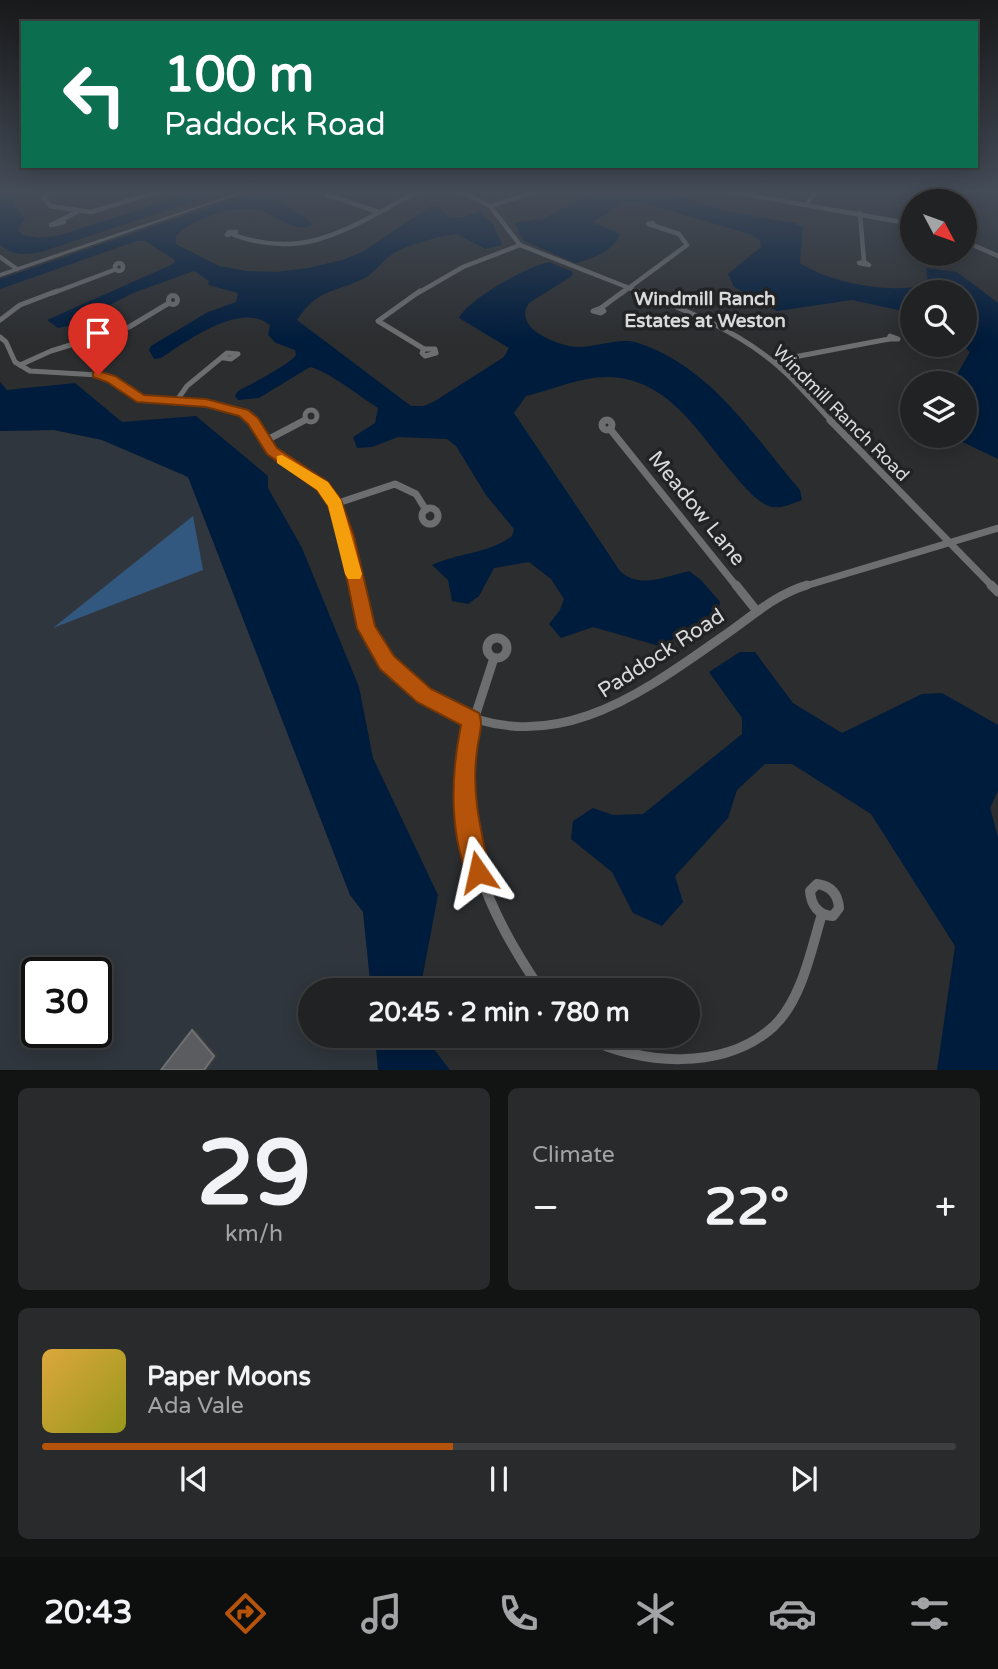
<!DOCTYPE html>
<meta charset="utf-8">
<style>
:root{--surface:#202223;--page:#282a2b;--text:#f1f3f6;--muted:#a2a4a6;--line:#3d3f41;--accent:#b45309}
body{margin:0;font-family:"Varela Round",sans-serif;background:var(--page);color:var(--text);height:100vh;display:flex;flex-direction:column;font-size:26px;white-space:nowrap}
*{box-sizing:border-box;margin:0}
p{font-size:23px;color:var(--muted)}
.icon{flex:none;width:38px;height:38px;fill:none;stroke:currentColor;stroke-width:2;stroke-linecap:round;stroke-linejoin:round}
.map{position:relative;height:1070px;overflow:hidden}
.drawer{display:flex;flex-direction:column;gap:18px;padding:18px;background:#121313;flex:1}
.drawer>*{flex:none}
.guide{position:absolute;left:21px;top:21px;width:957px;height:147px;border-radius:0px;box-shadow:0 4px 18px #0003,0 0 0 2px var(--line);background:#0b6e4f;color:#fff;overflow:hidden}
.needle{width:46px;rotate:131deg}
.tools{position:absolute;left:900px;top:189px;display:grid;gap:14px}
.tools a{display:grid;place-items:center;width:77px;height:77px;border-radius:50%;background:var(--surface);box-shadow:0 4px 18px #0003,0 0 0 2px var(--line);font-size:35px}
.speed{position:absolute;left:21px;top:957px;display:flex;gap:14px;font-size:35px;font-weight:700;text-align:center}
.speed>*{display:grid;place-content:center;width:91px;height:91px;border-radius:50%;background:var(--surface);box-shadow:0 4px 18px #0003,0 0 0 2px var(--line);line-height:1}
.speed .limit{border:4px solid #111;border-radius:10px;background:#fff;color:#111}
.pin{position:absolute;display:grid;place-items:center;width:60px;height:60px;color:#fff;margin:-72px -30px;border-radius:50% 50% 50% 0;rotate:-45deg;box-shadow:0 0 7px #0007}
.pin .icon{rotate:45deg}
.me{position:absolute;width:77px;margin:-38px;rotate:349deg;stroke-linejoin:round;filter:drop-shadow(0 0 5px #0008)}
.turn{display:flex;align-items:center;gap:24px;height:147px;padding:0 28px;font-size:32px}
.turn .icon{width:91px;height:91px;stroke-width:2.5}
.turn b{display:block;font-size:49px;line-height:60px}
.big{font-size:52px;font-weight:700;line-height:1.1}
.drawer .widget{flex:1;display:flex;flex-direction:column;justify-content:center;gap:10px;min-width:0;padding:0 24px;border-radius:10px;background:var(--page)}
.drawer .dial{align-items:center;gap:0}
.dial b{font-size:91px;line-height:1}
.song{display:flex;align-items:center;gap:21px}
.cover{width:84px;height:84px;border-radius:10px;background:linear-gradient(135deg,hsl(40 70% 55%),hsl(60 70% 35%))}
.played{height:7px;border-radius:4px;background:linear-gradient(90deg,var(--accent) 45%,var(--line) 45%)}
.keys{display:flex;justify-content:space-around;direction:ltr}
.heat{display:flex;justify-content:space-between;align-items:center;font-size:38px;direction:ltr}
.drawer .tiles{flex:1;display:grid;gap:18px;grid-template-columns:1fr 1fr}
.widget:last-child{grid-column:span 2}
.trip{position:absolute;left:298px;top:978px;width:402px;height:70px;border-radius:35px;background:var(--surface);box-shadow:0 4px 18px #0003,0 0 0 2px var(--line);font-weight:700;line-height:70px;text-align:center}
.tabs{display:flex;height:112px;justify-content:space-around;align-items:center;background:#0d0e0e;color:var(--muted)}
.tabs .icon{width:49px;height:49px}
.tabs .active{color:var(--accent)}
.tabs b{font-size:32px;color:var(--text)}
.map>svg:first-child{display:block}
.built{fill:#30363d;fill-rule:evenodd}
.green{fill:#33587f}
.water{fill:#001c3c}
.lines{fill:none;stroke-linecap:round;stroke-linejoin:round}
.minor-far4{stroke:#6d6e6f;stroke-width:4.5}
.minor-far3{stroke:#6d6e6f;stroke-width:5}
.minor-far2{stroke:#6d6e6f;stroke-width:7}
.minor-far1{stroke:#6d6e6f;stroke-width:9}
.minor{stroke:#6d6e6f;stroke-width:10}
.tertiary{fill:#6d6e6f;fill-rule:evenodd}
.shaded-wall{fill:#383a3c}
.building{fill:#5a5c5f;stroke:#6e7072;stroke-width:2}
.route{fill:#b45309;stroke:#753606;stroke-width:2}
.slow{fill:#f59e0b}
.labels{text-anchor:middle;stroke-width:7;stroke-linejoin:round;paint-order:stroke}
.far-street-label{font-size:18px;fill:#d9dadc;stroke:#212325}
.far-neighbourhood-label{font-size:19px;font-weight:bold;fill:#d9dadc;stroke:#212325}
.street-label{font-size:21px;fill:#d9dadc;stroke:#212325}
</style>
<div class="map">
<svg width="998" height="1071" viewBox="0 0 998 1071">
<rect width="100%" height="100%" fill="#2b2d2f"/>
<!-- built -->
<path class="built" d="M54,430L103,440L175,468L191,480L349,892L363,912L371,990H310V1036H375L378,1070H0V431ZM37,973H96V1032H37Z"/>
<!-- green -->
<polygon class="green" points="193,516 203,570 53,628"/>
<!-- water -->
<g class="water">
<path d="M0,192H21L13,203L25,219L18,230L22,235L39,238L61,235L170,199L183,192H222L41,252C25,255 13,256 0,245Z"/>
<path d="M253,192H286L279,198L282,202L313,224C293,235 276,213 257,210C234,205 190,219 176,236V244L219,266L246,271L276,272L308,268L342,260L362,252L431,206L439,208L450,217H465L480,211L493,224L502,245L485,249L457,234C440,236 404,245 390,256C381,263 375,272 365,278C335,293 318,288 297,320L411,406H424L435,401L504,357L509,348L459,318C467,300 528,266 549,262L573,272L572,276L529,303C513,326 550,342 569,346C591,351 616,336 638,343C710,366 753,435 800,490L802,500C791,504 778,511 766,505C753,498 741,483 731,471C697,431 668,379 609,377C583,376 551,390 526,396L514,413L620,571C639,589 665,577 689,571L701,580L720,602L717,618L659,646L593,627L561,638L549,624L560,610L564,599L551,579L529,562L494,568L479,596L468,604L452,601L448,580L432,565C458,553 490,553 512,536L514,529L486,495L456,446L447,439L398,437L372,447L357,448L353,437L375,423L378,408C361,397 326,370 310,367L259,398L238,400L235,396L238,391C250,385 290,364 296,355L295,350L276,343L268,335L270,325C241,301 187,341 161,358L154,359L149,350L151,346L208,312L236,302L238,293L208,285L209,281L194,271L133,293L69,326L58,328L47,320L173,264L175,260L145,241H137L0,289V279Z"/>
<path d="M593,192H667L725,211L794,223L803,227L800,263C830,283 893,295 928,284L926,268L957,272L998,303V459L950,436H964V383H915L956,376L970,352L962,345L964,292H912V313L852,300L777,311L734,287L728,274L761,247L760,241L750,234L636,201L625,202L593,222L620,234C616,250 590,260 575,263L524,241L514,223L545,218Z"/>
<polygon points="0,382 7,390 75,383 122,422 196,416 268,476 268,488 302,548 359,687 373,758 438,895 420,990 371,990 363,912 350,895 188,477 102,440 54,430 0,431"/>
<polygon points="740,652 755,652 793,703 842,733 922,694 942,693 998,725 998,791 990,808 998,837 998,1070 937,1070 955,946 871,814 792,764 765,764 737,790 728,818 675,876 683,902 662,926 633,913 612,872 571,839 573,821 593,808 613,815 643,814 742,734 742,718 709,672"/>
<polygon points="375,1036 424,1036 450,1070 378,1070"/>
</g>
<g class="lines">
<!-- minor-far4 -->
<g class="minor-far4">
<polyline points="48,192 44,198 50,206 91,212 157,192"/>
<polyline points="461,192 490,206 520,245 642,293"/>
<polyline points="732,192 912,224"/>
<polygon points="327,195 335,196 328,197"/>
<polyline points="333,197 376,211"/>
<polyline points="943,201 967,192"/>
<polyline points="806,205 815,192"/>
<polyline points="490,206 534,192"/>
<polyline points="860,213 864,262"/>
<polyline points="61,221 64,222 51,225 77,212"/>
<polygon points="653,223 655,226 648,224"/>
<polygon points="229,232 236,232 227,235"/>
<path d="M234,235C309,262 353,224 418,192"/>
<polyline points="964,241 998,256"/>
<polyline points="0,257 17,269"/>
<polygon points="864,262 869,265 859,263"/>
<circle cx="119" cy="267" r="4"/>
<polyline points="53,293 114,270"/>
<polyline points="418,293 463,267 520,245"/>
<polyline points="622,293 687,245 679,234 655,226"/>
</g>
<!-- minor-far3 -->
<g class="minor-far3">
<polyline points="420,291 378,321 424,349"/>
<path d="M637,291C685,310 731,328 771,360C794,378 812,401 832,422"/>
<circle cx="173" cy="300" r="4.5"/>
<polygon points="601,308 604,311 601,313 593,311"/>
<polyline points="601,308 624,291"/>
<polyline points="0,320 20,305 57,291"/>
<polygon points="890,336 898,339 889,339"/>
<polyline points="0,337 6,342 15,362 30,371 98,375 111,379 141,399 229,407 253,422"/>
<polygon points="424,349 435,349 436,353 425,356 422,353"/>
<polyline points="773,361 889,339"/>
<polyline points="20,365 51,351 129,327 169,303"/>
<polyline points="175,403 187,386 227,353 238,354 231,359 224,358"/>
<circle cx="311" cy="416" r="6"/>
<polyline points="302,422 305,420"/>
</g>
<!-- minor-far2 -->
<g class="minor-far2">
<circle cx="607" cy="425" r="5"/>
<polyline points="251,420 272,451 322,486 335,504 357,587"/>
<polyline points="830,420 993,587"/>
<polyline points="610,429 737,587"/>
<polyline points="265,441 305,420"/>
<polyline points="335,504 395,484 416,494 426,510"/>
<circle cx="430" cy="516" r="8"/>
<polyline points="802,587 998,528"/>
</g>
<!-- minor-far1 -->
<g class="minor-far1">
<path d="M357,585C360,599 361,614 366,627C378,663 414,691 446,707C552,760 638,696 722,637C750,618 774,595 807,585"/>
<polyline points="736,585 756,610"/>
<polyline points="991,585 998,592"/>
<circle cx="497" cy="648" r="10"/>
<polyline points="465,799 468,738 494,658"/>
</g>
<!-- minor -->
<g class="minor">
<path d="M465,797C469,869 501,932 541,990"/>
<path d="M817,884C831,886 838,894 839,908L833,916C818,915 811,905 810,891Z"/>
<path d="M584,1036C640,1066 725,1071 774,1026C802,999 811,950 822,914"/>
</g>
<!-- tertiary -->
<polygon class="tertiary" points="240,192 245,192 0,277 0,273"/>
</g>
<!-- shaded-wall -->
<polygon class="shaded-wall" points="192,1030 196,1030 218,1056 207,1070 204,1070"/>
<!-- building -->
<polygon class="building" points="192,1030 214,1056 204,1070 161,1070"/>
<!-- sky -->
<linearGradient id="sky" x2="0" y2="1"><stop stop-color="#18191a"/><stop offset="0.56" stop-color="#444c58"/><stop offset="1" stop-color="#444c58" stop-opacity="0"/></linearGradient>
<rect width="998" height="341" fill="url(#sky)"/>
<!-- route -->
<path class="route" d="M98,371L115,376L144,395L206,399L248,410L258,418L277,448L328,482L341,500L354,536L375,626L394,656L431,689L479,713C484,725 478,738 477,751C471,793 481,831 490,872L486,880L478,883L469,880C449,832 451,775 461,725L417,702L380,669L357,628L338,536L328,506L317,490L267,454L248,424L239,416L206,407L137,402L107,382L93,377V372Z"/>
<!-- slow -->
<polygon class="slow" points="282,455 328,482 341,500 362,574 360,579 348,579 345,574 328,506 317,490 277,463 277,456"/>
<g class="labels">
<!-- far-street labels -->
<g class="far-street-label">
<text transform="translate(841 413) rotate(45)" y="6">Windmill Ranch Road</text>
</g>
<!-- far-neighbourhood labels -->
<g class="far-neighbourhood-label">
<text x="705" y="305">Windmill Ranch<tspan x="705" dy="22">Estates at Weston</tspan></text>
</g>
<!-- street labels -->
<g class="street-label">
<text transform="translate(697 508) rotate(51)" y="7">Meadow Lane</text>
<text transform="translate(661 653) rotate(-33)" y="7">Paddock Road</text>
</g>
</g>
</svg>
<div class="tools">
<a><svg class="needle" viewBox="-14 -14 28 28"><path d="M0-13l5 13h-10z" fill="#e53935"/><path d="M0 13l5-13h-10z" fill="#a2a4a6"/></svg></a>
<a><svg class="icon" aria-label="search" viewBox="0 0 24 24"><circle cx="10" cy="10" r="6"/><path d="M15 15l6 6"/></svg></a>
<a><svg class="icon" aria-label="layers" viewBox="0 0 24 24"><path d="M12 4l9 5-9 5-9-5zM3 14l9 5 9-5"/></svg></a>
</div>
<div class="speed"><div class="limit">30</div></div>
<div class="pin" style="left:98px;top:375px;background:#d93025"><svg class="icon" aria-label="arrive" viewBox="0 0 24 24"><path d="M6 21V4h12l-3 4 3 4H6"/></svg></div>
<svg class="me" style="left:478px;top:872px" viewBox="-20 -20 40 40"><path d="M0-17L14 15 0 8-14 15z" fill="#b45309" stroke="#fff" stroke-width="4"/></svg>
<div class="trip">20:45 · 2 min · 780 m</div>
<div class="guide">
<div class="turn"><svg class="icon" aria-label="left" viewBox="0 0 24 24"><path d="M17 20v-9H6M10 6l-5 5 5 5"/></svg><div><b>100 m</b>Paddock Road</div></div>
</div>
</div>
<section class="drawer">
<div class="tiles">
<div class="widget dial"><b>29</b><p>km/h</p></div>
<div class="widget"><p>Climate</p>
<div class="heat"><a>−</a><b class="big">22°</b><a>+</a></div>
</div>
<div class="widget">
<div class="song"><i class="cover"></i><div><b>Paper Moons</b><p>Ada Vale</p></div></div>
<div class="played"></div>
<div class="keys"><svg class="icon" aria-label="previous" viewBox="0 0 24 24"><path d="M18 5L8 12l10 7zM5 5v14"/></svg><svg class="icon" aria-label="pause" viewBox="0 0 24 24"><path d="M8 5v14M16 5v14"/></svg><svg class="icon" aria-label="next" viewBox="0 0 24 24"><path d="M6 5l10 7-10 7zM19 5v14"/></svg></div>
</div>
</div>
</section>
<nav class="tabs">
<b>20:43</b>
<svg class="icon active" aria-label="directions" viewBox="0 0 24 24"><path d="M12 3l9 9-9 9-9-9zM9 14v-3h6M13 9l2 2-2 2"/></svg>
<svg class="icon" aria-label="music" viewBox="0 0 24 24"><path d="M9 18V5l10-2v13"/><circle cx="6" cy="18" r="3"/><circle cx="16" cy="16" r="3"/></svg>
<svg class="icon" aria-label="phone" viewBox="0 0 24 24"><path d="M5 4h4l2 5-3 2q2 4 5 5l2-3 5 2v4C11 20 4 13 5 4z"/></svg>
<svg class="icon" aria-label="climate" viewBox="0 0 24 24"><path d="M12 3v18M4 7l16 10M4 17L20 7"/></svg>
<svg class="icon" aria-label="car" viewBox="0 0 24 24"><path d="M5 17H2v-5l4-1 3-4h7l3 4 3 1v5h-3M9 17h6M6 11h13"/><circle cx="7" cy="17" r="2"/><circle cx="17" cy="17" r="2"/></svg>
<svg class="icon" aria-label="filters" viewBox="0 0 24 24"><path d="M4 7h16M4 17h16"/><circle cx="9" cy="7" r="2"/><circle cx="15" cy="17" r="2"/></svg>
</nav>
